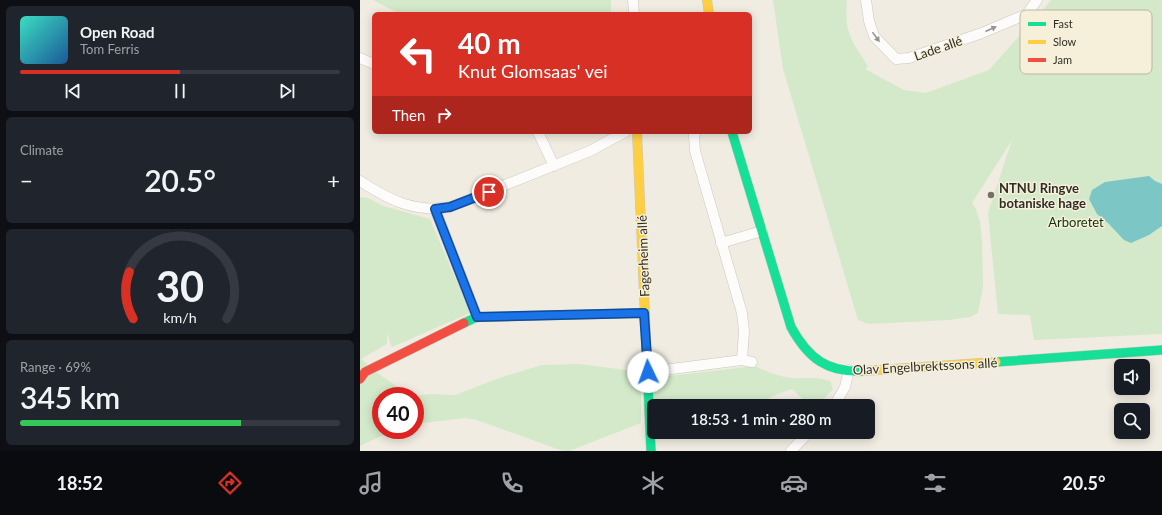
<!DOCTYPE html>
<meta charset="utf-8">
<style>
:root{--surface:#171b24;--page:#20242c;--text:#f1f3f6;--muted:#9ea1a6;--line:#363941;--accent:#d93025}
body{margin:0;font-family:Lato,sans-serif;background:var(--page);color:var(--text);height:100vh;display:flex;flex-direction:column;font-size:15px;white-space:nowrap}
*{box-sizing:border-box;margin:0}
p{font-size:13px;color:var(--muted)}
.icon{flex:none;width:22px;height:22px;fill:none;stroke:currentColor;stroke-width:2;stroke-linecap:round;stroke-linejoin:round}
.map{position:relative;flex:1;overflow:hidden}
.side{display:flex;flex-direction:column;gap:6px;padding:6px;background:#0d0f14;width:360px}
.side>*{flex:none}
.hud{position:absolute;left:12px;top:12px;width:380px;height:122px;border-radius:6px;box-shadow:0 2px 10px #0003;background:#d93025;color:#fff;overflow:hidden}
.controls{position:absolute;left:754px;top:359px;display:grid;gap:8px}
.controls a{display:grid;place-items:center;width:36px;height:36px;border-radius:6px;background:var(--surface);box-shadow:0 2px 10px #0003;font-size:20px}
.speed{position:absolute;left:12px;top:387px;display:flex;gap:8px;font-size:20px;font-weight:700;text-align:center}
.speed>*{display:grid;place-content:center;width:52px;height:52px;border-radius:50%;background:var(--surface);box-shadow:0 2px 10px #0003;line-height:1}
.speed .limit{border:6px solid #d22;background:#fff;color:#111}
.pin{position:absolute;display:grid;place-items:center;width:34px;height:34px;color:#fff;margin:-17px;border:2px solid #fff;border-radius:50%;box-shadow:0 1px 4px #0007}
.me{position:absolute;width:44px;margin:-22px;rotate:357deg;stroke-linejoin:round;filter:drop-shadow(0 0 3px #0008)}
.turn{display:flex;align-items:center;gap:14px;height:84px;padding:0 20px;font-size:18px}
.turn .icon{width:52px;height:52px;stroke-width:2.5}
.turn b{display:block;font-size:28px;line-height:34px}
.then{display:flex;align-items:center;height:38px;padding:0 20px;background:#0003;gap:8px;font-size:15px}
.big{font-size:30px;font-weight:600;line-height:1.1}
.side .widget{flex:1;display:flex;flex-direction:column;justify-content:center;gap:6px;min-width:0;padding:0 14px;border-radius:6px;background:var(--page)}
.side .dial{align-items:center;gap:0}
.dial svg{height:104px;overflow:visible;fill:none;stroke:var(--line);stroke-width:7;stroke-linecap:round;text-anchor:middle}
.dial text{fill:var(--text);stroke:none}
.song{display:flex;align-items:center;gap:12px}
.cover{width:48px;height:48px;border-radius:6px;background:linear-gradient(135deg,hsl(170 70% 55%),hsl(210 70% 35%))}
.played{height:4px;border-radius:2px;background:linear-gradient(90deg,var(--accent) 50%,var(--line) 50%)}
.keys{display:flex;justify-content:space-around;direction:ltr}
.heat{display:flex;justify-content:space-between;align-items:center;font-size:22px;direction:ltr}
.charge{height:6px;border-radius:3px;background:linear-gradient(90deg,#34c759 69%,var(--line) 0)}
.trip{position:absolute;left:287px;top:399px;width:228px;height:40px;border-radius:6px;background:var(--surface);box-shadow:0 2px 10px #0003;font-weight:600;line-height:40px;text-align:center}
.tab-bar{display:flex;height:64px;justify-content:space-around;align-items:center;background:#090b0e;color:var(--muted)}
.tab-bar .icon{width:28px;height:28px}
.tab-bar .on{color:var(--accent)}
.tab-bar b{font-size:18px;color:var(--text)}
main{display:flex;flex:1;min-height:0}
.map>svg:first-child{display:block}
.green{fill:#d3e9c9}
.water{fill:#7cc7c6}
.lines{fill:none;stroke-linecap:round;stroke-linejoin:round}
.street-casing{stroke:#c9c6bd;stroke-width:11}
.fast-casing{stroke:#c9c6bd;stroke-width:10}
.slow-casing{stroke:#c9c6bd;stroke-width:10}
.jam-casing{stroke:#c9c6bd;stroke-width:10}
.street{stroke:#fdfcfa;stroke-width:10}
.fast{stroke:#16e098;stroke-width:9}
.slow{stroke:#ffcf43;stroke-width:9}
.jam{stroke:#f24e42;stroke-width:9}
.oneway{fill:#969490}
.route-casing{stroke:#114b97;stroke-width:10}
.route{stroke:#1a73e8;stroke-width:7}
.poi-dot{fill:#737067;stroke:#f6f0db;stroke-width:1.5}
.labels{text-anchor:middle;stroke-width:3;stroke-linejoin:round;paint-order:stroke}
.street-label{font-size:13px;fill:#2f2d25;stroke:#f6f0db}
.poi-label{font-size:13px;font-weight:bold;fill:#2f2d25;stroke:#f6f0db;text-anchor:start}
.park-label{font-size:13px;fill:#0f330c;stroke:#f6f0db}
.key{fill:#f6f0db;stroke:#bab6a4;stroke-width:1}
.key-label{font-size:11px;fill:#2f2d25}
</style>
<main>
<section class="side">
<div class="widget">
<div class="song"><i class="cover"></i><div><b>Open Road</b><p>Tom Ferris</p></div></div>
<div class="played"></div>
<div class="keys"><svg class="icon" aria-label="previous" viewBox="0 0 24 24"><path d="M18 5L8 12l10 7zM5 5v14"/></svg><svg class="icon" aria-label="pause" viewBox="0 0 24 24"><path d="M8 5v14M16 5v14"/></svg><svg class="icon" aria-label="next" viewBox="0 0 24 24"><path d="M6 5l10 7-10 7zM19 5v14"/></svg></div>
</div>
<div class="widget"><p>Climate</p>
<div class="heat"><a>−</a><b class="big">20.5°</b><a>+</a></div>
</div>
<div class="widget dial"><svg viewBox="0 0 100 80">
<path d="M14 69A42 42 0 1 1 86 69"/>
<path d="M14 69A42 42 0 0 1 11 33" stroke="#d93025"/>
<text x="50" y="56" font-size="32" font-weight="700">30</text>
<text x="50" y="72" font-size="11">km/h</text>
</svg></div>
<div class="widget"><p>Range · 69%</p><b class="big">345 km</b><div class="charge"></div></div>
</section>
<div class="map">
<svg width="802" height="451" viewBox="0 0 802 451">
<rect width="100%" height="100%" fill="#f0ece1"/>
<!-- green -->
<g class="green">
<polygon points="13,0 251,0 251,14 40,14"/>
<path d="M413,0H487C484,32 491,40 508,66L505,69L544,90L566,93L629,70L688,4L691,0H802V334L674,340L670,315L638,314L628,213L652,140L612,203L616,209L620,222L622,240L623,287L618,313L610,317L588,320L509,324L498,320L423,69Z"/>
<polygon points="0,197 8,198 23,206 70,219 110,313 32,347 27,334 27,344 1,359 16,372 51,396 21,396 21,430 34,430 0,446"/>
<polygon points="219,364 281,372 281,423 209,451 203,451 117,420 105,418 55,424 55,396 52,396 70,394 95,395 142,377 182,365"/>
<path d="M395,366C407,372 417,376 430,378C444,379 457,376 470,381L473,389L457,406H450L432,389L415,395L395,406H294L292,378Z"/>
</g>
<!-- water -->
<polygon class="water" points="789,176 795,181 802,184 802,226 789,235 771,243 764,240 748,223 737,214 729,199 732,190 745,182"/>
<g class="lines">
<!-- street casing -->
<g class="street-casing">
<g id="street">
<polyline points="273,0 274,14"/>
<polyline points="506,0 509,21 514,36 536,59 549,58 622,33 667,14 677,0"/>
<polyline points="0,58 14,64"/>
<polyline points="178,132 194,166"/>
<polyline points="336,132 334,135 335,151 382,313 384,331 382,360"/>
<path d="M0,181C29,200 55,213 90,207L230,151L265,132"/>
<polyline points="75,209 117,317"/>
<polyline points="361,243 402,231"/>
<polyline points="288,372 382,360 392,362"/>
<polyline points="474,406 485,387 489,370"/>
<polyline points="431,451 449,432"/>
</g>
</g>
<!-- fast casing -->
<g class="fast-casing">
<g id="fast">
<path d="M372,132L431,327C448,358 467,373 504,371"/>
<polyline points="104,323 117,317 285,313"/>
<polyline points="286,340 291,451"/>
<polyline points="636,362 802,350"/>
</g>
</g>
<!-- slow casing -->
<g class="slow-casing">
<g id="slow">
<polyline points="347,0 349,14"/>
<polyline points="277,132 286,340"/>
<polyline points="504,371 636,362"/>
</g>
</g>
<!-- jam casing -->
<g class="jam-casing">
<polyline id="jam" points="0,379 5,372 104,323"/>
</g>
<!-- street -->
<use href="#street" class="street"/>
<!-- fast -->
<use href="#fast" class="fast"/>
<!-- slow -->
<use href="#slow" class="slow"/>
<!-- jam -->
<use href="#jam" class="jam"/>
</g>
<!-- one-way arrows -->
<defs><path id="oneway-solid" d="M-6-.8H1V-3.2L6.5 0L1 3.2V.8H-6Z"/></defs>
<g class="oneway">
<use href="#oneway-solid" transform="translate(631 29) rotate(-24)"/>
<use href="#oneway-solid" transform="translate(516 37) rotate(54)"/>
</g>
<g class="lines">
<!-- route casing -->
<g class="route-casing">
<polyline id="route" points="129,192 90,207 75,209 117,317 284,313 288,372"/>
</g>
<!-- route -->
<use href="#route" class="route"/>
</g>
<!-- markers -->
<circle class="poi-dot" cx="631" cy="195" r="4"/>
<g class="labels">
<!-- street labels -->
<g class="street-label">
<text transform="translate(578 48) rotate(-19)" y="5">Lade allé</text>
<text transform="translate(283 256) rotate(-92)" y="5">Fagerheim allé</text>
<text transform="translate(565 366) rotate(-3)" y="5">Olav Engelbrektssons allé</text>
</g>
<!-- poi labels -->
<g class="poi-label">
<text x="639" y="193">NTNU Ringve<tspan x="639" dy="15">botaniske hage</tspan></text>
</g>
<!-- park labels -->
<g class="park-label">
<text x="716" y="227">Arboretet</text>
</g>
</g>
<!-- legend -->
<rect x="660" y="10" width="132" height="64" rx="6" class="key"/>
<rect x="668" y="22" width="18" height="4" fill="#16e098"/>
<rect x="668" y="40" width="18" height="4" fill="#ffcf43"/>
<rect x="668" y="58" width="18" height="4" fill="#f24e42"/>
<g class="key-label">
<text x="693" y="28">Fast</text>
<text x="693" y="46">Slow</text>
<text x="693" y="64">Jam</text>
</g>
</svg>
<div class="controls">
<a><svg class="icon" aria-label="sound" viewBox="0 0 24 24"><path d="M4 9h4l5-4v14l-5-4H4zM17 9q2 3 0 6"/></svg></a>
<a><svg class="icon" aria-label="search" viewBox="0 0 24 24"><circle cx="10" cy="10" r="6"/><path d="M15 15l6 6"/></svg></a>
</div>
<div class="speed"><div class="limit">40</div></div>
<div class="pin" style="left:129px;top:192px;background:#d93025"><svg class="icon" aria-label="arrive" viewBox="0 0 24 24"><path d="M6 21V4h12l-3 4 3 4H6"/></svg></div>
<svg class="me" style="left:288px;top:372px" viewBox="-20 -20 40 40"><circle r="19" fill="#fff"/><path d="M0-13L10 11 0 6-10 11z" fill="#1a73e8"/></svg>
<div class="trip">18:53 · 1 min · 280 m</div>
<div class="hud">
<div class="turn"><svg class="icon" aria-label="left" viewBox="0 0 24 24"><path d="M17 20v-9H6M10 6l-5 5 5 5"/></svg><div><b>40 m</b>Knut Glomsaas' vei</div></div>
<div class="then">Then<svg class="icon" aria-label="right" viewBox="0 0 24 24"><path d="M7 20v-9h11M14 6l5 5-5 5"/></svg></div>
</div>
</div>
</main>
<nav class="tab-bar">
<b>18:52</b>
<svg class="icon on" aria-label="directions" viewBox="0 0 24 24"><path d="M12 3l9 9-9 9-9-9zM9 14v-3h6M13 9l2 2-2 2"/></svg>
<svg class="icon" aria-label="music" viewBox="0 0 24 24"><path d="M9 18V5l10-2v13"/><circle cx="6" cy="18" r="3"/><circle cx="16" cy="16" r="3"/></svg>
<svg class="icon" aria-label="phone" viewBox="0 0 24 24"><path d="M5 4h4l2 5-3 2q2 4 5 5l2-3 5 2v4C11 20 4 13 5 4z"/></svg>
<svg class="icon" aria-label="climate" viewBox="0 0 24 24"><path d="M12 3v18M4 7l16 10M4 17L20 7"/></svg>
<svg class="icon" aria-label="car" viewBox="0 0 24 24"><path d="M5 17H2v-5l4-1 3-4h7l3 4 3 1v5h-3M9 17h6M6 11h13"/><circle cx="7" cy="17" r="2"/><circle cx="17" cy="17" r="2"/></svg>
<svg class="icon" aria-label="filters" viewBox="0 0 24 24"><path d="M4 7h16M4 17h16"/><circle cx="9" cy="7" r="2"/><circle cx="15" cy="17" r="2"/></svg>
<b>20.5°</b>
</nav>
